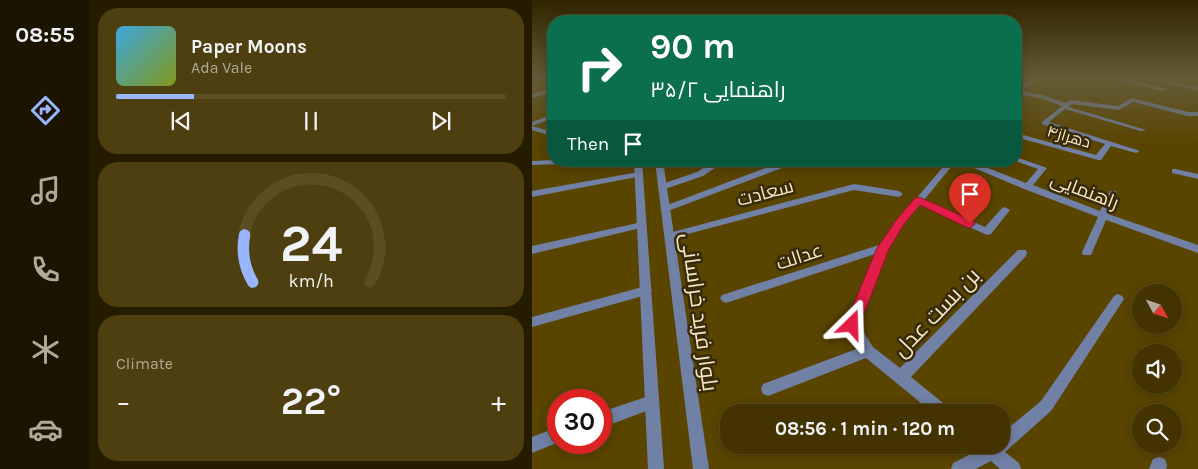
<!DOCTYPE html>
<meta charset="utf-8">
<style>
:root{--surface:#433300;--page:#4d3f0f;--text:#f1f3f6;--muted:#afaa99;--line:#5b4e22;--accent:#99b5fd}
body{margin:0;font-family:Karla,Cairo,sans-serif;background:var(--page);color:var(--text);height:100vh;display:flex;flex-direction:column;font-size:19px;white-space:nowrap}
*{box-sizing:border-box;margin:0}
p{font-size:16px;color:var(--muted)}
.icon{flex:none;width:28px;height:28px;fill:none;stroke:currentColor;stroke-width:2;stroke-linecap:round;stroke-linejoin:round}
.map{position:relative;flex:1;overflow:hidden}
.side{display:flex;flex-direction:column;gap:8px;padding:8px;background:#251c00;width:442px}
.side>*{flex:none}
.banner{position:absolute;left:15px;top:15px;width:475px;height:152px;border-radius:20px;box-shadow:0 2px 12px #0003,0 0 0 1px var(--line);background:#0b6e4f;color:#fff;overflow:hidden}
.needle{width:32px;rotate:130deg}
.fabs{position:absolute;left:600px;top:284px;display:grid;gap:10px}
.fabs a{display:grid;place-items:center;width:50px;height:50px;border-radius:50%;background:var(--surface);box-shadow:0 2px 12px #0003,0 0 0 1px var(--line);font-size:25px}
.speed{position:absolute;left:15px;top:389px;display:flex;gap:10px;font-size:25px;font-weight:700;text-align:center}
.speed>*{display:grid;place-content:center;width:65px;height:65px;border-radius:50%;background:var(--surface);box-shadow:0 2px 12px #0003,0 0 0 1px var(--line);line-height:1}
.speed .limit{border:8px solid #d22;background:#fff;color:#111}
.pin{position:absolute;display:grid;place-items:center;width:42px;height:42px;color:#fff;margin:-51px -21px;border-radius:50% 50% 50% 0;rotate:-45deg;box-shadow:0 0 5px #0007}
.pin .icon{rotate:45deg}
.me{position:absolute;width:55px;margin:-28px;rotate:22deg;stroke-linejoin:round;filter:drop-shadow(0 0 4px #0008)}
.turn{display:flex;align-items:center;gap:18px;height:105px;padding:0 20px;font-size:22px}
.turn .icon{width:65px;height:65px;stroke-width:2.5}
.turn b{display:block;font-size:35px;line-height:42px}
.then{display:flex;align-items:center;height:48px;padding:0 20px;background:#0003;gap:10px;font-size:19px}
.big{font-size:38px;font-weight:700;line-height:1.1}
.side .tile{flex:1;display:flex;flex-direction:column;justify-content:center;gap:8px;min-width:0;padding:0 18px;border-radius:20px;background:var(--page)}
.side .dial{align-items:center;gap:0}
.dial svg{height:130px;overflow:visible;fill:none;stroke:var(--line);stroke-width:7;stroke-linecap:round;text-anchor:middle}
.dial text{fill:var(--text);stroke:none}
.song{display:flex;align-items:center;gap:15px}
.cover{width:60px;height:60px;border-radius:8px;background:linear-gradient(135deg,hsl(200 70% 55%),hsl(70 70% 35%))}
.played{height:5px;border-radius:2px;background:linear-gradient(90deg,var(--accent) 20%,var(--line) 20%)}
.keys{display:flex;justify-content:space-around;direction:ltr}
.heat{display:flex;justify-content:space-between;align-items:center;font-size:28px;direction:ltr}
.trip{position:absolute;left:188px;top:404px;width:290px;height:50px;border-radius:20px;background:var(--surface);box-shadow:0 2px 12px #0003,0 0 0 1px var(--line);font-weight:700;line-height:50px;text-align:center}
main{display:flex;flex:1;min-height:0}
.tab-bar{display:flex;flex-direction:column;width:90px;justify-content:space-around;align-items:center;background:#1b1400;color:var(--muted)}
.tab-bar .icon{width:35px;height:35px}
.tab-bar .current{color:var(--accent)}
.tab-bar b{font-size:22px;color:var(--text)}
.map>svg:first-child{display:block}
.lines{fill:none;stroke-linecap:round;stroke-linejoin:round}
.minor{fill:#7180a5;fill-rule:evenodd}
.tertiary{fill:#7180a5;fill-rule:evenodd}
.route{fill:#e11d48;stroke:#92132f}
.labels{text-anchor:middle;stroke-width:5;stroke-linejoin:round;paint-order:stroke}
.far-street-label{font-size:16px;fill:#f6e7c2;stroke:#382b0b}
.street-label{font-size:19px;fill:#f6e7c2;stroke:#382b0b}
.near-street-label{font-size:22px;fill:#f6e7c2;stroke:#382b0b}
</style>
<main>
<nav class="tab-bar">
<b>08:55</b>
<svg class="icon current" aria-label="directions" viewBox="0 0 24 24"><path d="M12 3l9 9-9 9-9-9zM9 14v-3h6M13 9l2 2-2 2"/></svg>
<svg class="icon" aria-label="music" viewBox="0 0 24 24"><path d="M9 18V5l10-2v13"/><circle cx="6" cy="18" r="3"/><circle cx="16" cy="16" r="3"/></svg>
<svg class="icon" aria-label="phone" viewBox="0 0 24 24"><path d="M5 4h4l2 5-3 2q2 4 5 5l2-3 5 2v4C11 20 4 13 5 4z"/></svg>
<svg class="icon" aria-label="climate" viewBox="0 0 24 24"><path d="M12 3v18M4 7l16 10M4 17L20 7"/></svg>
<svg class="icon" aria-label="car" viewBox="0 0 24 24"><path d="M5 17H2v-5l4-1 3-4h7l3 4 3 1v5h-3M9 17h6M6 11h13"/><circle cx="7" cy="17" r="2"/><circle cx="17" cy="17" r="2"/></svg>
</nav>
<section class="side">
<div class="tile">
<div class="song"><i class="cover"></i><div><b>Paper Moons</b><p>Ada Vale</p></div></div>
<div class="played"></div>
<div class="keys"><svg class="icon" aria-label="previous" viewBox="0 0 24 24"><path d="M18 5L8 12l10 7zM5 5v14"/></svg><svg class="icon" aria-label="pause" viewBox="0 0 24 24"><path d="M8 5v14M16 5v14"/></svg><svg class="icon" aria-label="next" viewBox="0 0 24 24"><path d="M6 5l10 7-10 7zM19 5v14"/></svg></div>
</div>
<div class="tile dial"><svg viewBox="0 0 100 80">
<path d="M14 69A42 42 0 1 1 86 69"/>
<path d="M14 69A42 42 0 0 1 9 40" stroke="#99b5fd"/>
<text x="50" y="56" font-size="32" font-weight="700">24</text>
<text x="50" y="72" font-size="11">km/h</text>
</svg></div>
<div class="tile"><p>Climate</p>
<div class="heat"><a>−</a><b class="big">22°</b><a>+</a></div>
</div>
</section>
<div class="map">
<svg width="666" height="469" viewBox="0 0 666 469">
<rect width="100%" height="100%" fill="#594400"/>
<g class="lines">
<!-- minor -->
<g class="minor">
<polygon points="501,79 508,79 488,91 511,95 534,103 539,100 586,106 600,98 656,112 666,112 666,116 656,116 601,102 587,110 540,104 537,107 614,130 609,131 533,109 517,122 608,151 604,153 579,146 569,160 566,160 484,137 484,133 564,155 573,144 510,124 510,122 530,106 508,98 484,94 484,89"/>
<polygon points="583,79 595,79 634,89 631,91"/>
<polygon points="619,79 630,79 666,87 666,91"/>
<polygon points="21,88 21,92 0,98 0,94"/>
<polygon points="21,114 21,118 0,126 21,132 21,136 0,130 0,122"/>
<polygon points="484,157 515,168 501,185 568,211 578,191 584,191 585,193 576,214 666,245 666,253 574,220 559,255 551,255 550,252 566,217 492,189 426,161 438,161 494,183 506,169 483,161"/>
<polygon points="134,161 145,161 131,169 125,169 125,165"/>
<polygon points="183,161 193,161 171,176 133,189 130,190 126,187 127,185 165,172"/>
<polygon points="248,161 257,161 250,168 136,211 130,211 128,209 130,207 244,164"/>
<polygon points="292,161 301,161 295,164 292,164"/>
<polygon points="416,161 424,161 392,200 453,227 470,208 473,207 478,210 459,234 455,235 388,205 372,224 356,249 327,325 341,347 368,368 486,250 494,250 495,253 494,256 379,377 416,407 418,412 400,412 334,358 236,396 231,394 229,389 231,384 327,348 315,325 343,254 194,303 190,301 188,298 190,295 347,245 366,220"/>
<polygon points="640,169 643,169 666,174 666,179 640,173"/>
<polygon points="107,172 110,172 110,176 0,197 0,191"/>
<polygon points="322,184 367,191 371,194 367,197 322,190 137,239 132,236 137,233"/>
<polygon points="110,222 115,225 113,227 0,254 0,246"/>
<polygon points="114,286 118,288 120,291 118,294 0,327 0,317"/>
<polygon points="586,294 590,296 592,299 590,302 519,411 473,452 487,463 489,469 468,469 459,461 444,469 419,469 421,463 445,451 443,445 469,445 469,434 509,401 582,296"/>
<polygon points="120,395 125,397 127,402 125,407 69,428 69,412"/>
<polygon points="26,427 27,442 0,453 0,437"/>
<polygon points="627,457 633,459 635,465 634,469 617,469 621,459"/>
</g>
<!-- tertiary -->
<g class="tertiary">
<polygon points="21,160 21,161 63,161 59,163 0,165 0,161"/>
<polygon points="102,161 110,161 132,469 116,469"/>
<polygon points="123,161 131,161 177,469 161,469"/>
</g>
</g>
<!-- sky -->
<linearGradient id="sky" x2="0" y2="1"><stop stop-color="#312500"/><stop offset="0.54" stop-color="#645c37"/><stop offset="1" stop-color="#645c37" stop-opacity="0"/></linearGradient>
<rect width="666" height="145" fill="url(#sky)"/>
<!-- route -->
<polygon class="route" points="387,197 442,221 443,224 438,228 434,227 388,205 372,224 357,249 326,329 320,331 315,329 313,325 345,248 365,219 383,198"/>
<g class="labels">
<!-- far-street labels -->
<g class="far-street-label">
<text transform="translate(537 136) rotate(16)" y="6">دهراز۴</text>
</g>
<!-- street labels -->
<g class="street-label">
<text transform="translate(553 190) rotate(21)" y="7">راهنمایی</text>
<text transform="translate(233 192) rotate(-15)" y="7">سعادت</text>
<text transform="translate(267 256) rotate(-18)" y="7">عدالت</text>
</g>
<!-- near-street labels -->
<g class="near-street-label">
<text transform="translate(168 312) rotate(82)" y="8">بلوار فرید خراسانی</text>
<text transform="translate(404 312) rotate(-46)" y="8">بن بست عدل</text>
</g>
</g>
</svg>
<div class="fabs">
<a><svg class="needle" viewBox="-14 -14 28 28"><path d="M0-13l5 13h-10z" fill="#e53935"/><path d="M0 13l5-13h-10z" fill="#afaa99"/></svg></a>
<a><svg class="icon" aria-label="sound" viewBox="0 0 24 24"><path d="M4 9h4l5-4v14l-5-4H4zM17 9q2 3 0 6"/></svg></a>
<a><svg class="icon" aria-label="search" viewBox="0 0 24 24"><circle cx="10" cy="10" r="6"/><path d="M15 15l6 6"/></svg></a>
</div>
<div class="speed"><div class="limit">30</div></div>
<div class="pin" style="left:438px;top:224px;background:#d93025"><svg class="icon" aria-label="arrive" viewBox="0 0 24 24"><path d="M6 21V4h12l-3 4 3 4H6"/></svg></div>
<svg class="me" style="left:320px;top:325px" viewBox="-20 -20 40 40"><path d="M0-17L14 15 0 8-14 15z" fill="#e11d48" stroke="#fff" stroke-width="4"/></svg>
<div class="trip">08:56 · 1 min · 120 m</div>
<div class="banner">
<div class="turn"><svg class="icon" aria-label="right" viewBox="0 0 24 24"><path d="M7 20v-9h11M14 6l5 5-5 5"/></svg><div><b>90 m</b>راهنمایی ۳۵/۲</div></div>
<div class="then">Then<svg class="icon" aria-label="arrive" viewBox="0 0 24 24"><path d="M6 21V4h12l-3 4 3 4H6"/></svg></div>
</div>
</div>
</main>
